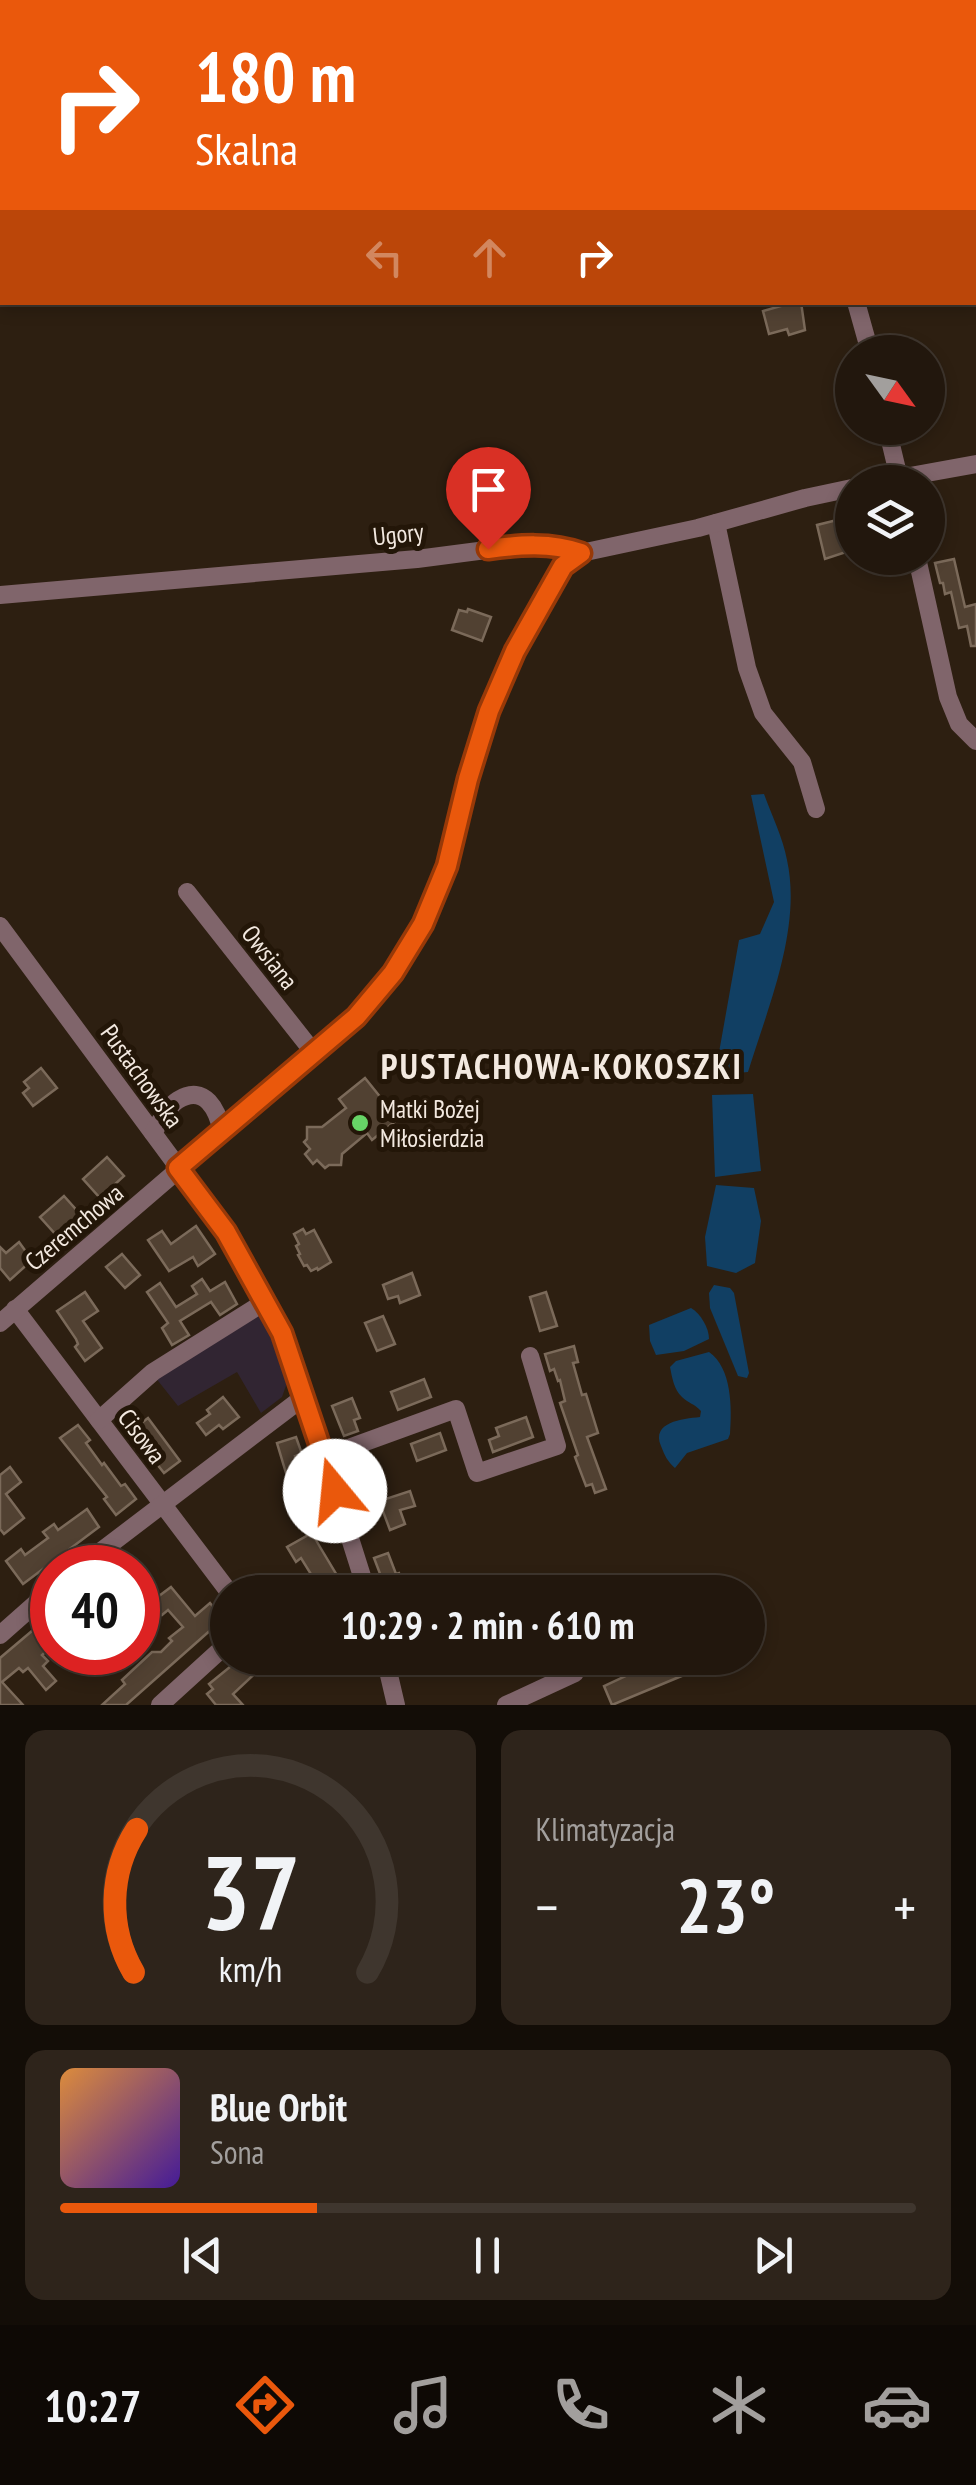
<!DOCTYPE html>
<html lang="pl">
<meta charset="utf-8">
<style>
:root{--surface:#22170d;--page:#2e241b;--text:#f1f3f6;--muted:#a29f9d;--line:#3f362e;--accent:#ea580c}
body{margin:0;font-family:"PT Sans Narrow",sans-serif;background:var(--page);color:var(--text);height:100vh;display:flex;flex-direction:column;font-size:38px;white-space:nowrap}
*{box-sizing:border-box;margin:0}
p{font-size:32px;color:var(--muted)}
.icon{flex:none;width:55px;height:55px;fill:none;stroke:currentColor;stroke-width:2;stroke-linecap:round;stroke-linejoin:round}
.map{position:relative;height:1705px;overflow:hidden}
.sheet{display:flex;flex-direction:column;gap:25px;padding:25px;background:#130d07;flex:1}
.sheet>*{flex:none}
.banner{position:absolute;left:0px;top:0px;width:978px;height:305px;box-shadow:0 5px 15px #0003,0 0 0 2px var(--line);background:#ea580c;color:#fff;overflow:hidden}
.needle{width:65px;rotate:123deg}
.buttons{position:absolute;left:835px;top:335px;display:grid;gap:20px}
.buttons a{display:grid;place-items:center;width:110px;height:110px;border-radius:50%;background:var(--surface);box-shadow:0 5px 15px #0003,0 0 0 2px var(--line);font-size:50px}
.speed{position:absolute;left:30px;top:1545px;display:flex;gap:20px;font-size:50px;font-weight:700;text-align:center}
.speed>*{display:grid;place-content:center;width:130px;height:130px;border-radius:50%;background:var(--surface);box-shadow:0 5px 15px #0003,0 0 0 2px var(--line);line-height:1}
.speed .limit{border:15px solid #d22;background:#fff;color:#111}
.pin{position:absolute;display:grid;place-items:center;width:85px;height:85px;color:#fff;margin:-102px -42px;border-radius:50% 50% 50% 0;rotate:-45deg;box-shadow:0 0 10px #0007}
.pin .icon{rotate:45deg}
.me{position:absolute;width:110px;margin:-55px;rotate:343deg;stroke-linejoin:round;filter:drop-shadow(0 0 8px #0008)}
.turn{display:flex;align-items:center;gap:35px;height:210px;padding:0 30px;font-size:45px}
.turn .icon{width:130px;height:130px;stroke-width:2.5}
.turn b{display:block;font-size:70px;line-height:85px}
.lanes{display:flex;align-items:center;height:95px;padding:0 30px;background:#0003;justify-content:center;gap:50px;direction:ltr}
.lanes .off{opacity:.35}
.big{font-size:75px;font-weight:700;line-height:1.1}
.sheet .card{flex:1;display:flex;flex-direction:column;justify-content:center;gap:15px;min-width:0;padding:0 35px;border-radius:20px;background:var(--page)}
.sheet .dial{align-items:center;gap:0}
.dial svg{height:260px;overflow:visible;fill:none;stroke:var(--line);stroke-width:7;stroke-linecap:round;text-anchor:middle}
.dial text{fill:var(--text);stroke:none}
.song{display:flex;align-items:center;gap:30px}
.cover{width:120px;height:120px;border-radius:15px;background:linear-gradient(135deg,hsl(30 70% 55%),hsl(260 70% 35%))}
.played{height:10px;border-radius:5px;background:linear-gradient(90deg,var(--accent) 30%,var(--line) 30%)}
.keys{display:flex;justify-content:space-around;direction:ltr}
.heat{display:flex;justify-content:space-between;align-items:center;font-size:55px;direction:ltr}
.sheet .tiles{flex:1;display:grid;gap:25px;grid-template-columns:1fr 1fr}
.card:last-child{grid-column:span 2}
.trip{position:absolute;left:210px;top:1575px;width:555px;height:100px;border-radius:50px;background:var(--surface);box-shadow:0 5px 15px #0003,0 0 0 2px var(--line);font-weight:700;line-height:100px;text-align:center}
.tab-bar{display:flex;height:160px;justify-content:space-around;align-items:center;background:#0e0905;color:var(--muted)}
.tab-bar .icon{width:70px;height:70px}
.tab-bar .on{color:var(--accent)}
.tab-bar b{font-size:45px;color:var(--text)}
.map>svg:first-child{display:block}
.commercial{fill:#312532}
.water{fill:#113f63}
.building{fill:#514132;stroke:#7b6a5a;stroke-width:2.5}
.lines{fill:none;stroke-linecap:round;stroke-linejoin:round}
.minor{stroke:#80656b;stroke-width:18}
.route-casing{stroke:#983908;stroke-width:25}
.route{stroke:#ea580c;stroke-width:18}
.poi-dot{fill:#67d466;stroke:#231608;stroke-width:4}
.labels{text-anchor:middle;stroke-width:10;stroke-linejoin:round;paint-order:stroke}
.street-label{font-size:25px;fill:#f3e9e0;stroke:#231608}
.poi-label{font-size:25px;fill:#f3e9e0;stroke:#231608;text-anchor:start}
.district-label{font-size:35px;font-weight:bold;letter-spacing:2.5px;fill:#f3e9e0;stroke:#231608}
</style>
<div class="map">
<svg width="976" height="1705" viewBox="0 0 976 1705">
<rect width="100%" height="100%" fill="#2d1f11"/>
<!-- commercial -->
<polygon class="commercial" points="260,1312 288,1380 282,1397 261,1413 237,1372 178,1406 155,1377"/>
<!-- water -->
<g class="water">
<path d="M764,794C772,816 783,838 787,860C802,928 768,1007 748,1072L715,1075L739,940L760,934L774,902L751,795Z"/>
<polygon points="753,1094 761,1171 715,1177 712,1095"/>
<polygon points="716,1185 754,1188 761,1221 755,1263 736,1273 707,1266 705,1237"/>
<polygon points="714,1285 730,1288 734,1293 749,1373 747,1378 738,1376 710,1308 709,1293"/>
<path d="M691,1308C701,1314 709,1328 709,1339L684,1351L656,1355L650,1341L649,1325Z"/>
<path d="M709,1352C732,1368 732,1408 730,1434L728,1439L687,1453L675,1468C667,1461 665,1456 661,1446C651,1422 682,1419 700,1417L701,1411C695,1404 688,1403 682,1397C674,1390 672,1377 670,1367L676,1361Z"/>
</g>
<!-- building -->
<g class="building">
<polygon points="795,302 801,302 805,330 789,335 787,329 769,334 763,311"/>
<polygon points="837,520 838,525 845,523 849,539 852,538 852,550 825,559 817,525"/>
<polygon points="954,559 965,607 976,604 976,646 971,646 967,626 959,628 951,592 945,594 943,583 940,583 935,563"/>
<polygon points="468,609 491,617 482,641 452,630 459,610 467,612"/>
<polygon points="41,1068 57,1088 33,1106 23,1093 29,1088 24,1082"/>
<polygon points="365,1078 398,1119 372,1140 367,1133 342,1154 341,1165 329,1165 325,1168 317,1160 313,1164 305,1154 310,1149 304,1142 307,1139 307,1127 322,1127 346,1108 339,1099"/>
<polygon points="107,1157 124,1176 100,1198 83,1179"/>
<polygon points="64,1196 80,1214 57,1236 40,1217"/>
<polygon points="196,1226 215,1254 198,1266 193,1257 169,1271 148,1240 162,1231 171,1244"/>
<polygon points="303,1229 306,1234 314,1230 331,1262 318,1270 317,1268 311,1271 307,1265 304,1266 298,1255 300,1254 296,1246 299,1244 294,1234"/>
<polygon points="19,1242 32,1260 10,1280 0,1268 0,1247 6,1253"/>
<polygon points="122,1254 140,1275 125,1288 106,1267"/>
<polygon points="412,1273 420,1295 400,1303 398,1296 388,1299 383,1285"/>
<polygon points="202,1279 210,1291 225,1282 237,1304 220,1315 211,1302 180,1321 189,1335 172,1345 162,1328 168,1323 147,1292 160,1283 176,1307 197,1294 192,1286"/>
<polygon points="85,1292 98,1311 83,1321 102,1348 85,1361 75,1347 78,1344 76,1339 57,1311"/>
<polygon points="546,1292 557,1326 540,1331 530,1297"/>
<polygon points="383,1316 395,1344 377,1351 365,1323"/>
<polygon points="574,1346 578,1362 573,1363 582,1395 586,1394 598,1433 587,1437 606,1489 595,1493 592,1484 586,1486 575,1457 578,1455 560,1403 565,1401 560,1380 558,1381 554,1369 550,1371 545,1354"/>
<polygon points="424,1379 431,1397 398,1410 391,1392"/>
<polygon points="223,1397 239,1417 223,1429 219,1425 206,1435 197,1423 210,1414 207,1410"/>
<polygon points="352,1398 360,1418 354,1420 358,1431 344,1436 332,1406"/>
<polygon points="526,1417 533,1437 493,1452 489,1440 499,1436 496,1428"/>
<polygon points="148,1418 180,1461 164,1473 131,1431"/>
<polygon points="78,1425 90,1440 86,1443 102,1465 104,1463 121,1486 125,1484 136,1499 116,1515 104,1499 107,1497 60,1438"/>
<polygon points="440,1433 446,1450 417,1461 411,1444"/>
<polygon points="296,1437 302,1454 295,1456 301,1476 308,1474 313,1491 307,1493 309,1499 295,1503 277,1443"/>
<polygon points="372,1460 386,1499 410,1491 415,1506 400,1510 405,1524 390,1530 381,1506 374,1508 373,1505 368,1507 366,1501 360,1503 351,1477 357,1475 355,1469 361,1467 360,1465"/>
<polygon points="10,1467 21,1482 6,1494 24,1518 4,1534 0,1529 0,1475"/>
<polygon points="87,1509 99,1527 23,1584 6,1561 21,1549 25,1555 48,1538 43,1532 54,1524 58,1530"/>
<polygon points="312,1533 320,1547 347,1592 322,1592 301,1558 296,1562 287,1547"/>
<polygon points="388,1553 396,1574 399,1573 405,1592 387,1592 374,1558"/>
<polygon points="171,1587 195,1616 210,1603 223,1619 126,1705 102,1705 125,1684 122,1680 152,1652 161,1652 172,1641 169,1638 183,1627 168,1610 162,1615 151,1602"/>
<polygon points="52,1614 52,1646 42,1655 48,1661 43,1666 56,1681 46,1690 28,1668 23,1672 19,1668 2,1682 23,1705 0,1705 0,1658"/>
<polygon points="241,1658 259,1658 265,1664 233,1694 243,1705 216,1705 207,1694 213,1689 209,1684"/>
<polygon points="664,1658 675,1658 684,1675 612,1705 604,1686"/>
</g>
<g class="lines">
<!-- minor -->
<g class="minor">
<polyline points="678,0 680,2"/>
<polyline points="856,302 870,352"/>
<polyline points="887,428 900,482"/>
<polyline points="877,482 976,464"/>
<polyline points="716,523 747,668 763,713 802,762 816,809"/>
<polyline points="917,558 948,697 959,724 976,741"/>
<polyline points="0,595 417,559 517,546 562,546 581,553 698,528 805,498 852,488"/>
<polyline points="187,892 314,1053"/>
<polyline points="0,926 226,1232 266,1301 282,1333 305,1396 367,1592"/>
<path d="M153,1133C160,1122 167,1107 178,1100C205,1083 218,1111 222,1132"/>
<polyline points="15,1309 229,1592"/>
<polyline points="0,1323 356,1017 393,973 423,924 447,866 468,779 489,711 515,651 540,604 563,566 581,553"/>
<polyline points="99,1420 153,1372 266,1301"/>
<polyline points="324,1457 456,1409 477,1473 557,1446 530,1356"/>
<polyline points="79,1568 305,1396"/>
<polyline points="0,1635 52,1589"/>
<polyline points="385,1658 396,1705"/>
<polyline points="160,1705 228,1643"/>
<polyline points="506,1705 575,1673"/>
</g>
</g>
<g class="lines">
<!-- route casing -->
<g class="route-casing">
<path id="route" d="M335,1491L282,1333L226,1232L178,1168L356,1017L393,973L423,924L447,866L468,779L489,711L515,651L563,566L581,553C551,542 519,545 488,549"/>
</g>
<!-- route -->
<use href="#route" class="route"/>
</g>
<!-- markers -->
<circle class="poi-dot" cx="360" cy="1123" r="10"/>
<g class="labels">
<!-- street labels -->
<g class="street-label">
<text transform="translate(398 534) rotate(-6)" y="9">Ugory</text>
<text transform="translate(270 957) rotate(52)" y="9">Owsiana</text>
<text transform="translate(142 1076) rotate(54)" y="9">Pustachowska</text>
<text transform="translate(74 1227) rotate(-40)" y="9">Czeremchowa</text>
<text transform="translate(142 1436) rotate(53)" y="9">Cisowa</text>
</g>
<!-- poi labels -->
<g class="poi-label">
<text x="380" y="1118">Matki Bożej<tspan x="380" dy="29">Miłosierdzia</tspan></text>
</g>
<!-- district labels -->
<g class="district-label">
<text x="562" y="1079">PUSTACHOWA-KOKOSZKI</text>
</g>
</g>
</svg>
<div class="buttons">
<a><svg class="needle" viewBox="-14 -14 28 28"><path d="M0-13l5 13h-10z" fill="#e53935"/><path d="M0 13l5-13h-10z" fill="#a29f9d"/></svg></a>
<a><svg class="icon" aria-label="layers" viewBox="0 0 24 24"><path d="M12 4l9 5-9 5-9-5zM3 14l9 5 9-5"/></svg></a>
</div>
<div class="speed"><div class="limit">40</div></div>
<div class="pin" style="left:488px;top:549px;background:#d93025"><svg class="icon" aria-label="arrive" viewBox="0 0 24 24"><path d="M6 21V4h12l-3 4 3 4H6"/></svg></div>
<svg class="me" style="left:335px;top:1491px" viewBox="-20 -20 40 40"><circle r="19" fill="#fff"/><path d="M0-13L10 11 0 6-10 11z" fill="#ea580c"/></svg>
<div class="trip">10:29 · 2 min · 610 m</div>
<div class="banner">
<div class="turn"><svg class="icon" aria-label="right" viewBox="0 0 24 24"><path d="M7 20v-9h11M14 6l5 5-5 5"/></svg><div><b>180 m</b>Skalna</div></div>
<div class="lanes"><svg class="icon off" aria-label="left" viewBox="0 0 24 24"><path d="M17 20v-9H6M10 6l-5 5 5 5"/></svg><svg class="icon off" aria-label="ahead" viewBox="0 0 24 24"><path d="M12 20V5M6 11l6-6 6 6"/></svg><svg class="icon" aria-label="right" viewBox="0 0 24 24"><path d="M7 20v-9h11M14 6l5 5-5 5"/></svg></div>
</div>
</div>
<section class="sheet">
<div class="tiles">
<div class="card dial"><svg viewBox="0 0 100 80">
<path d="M14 69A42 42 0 1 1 86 69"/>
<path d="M14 69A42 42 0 0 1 15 25" stroke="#ea580c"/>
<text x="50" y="56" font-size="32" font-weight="700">37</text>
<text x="50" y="72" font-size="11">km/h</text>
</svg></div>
<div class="card"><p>Klimatyzacja</p>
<div class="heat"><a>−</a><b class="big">23°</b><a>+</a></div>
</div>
<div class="card">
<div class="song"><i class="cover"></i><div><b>Blue Orbit</b><p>Sona</p></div></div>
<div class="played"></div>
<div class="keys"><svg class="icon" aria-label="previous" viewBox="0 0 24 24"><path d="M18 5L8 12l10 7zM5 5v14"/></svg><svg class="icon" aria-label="pause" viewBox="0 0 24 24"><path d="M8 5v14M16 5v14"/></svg><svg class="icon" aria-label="next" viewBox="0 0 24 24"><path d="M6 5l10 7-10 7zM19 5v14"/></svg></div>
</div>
</div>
</section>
<nav class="tab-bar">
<b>10:27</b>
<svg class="icon on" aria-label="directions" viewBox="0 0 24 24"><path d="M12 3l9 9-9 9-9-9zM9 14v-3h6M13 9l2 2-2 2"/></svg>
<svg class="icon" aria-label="music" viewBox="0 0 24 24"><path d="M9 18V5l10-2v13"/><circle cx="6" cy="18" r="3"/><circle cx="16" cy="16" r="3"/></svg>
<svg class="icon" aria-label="phone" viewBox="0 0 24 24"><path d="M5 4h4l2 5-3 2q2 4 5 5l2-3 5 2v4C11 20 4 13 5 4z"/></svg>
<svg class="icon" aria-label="climate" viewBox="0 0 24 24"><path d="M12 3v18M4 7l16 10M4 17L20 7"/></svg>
<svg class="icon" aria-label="car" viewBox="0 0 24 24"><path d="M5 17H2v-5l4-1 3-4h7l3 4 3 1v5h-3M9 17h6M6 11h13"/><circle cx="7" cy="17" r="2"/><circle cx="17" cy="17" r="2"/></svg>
</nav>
